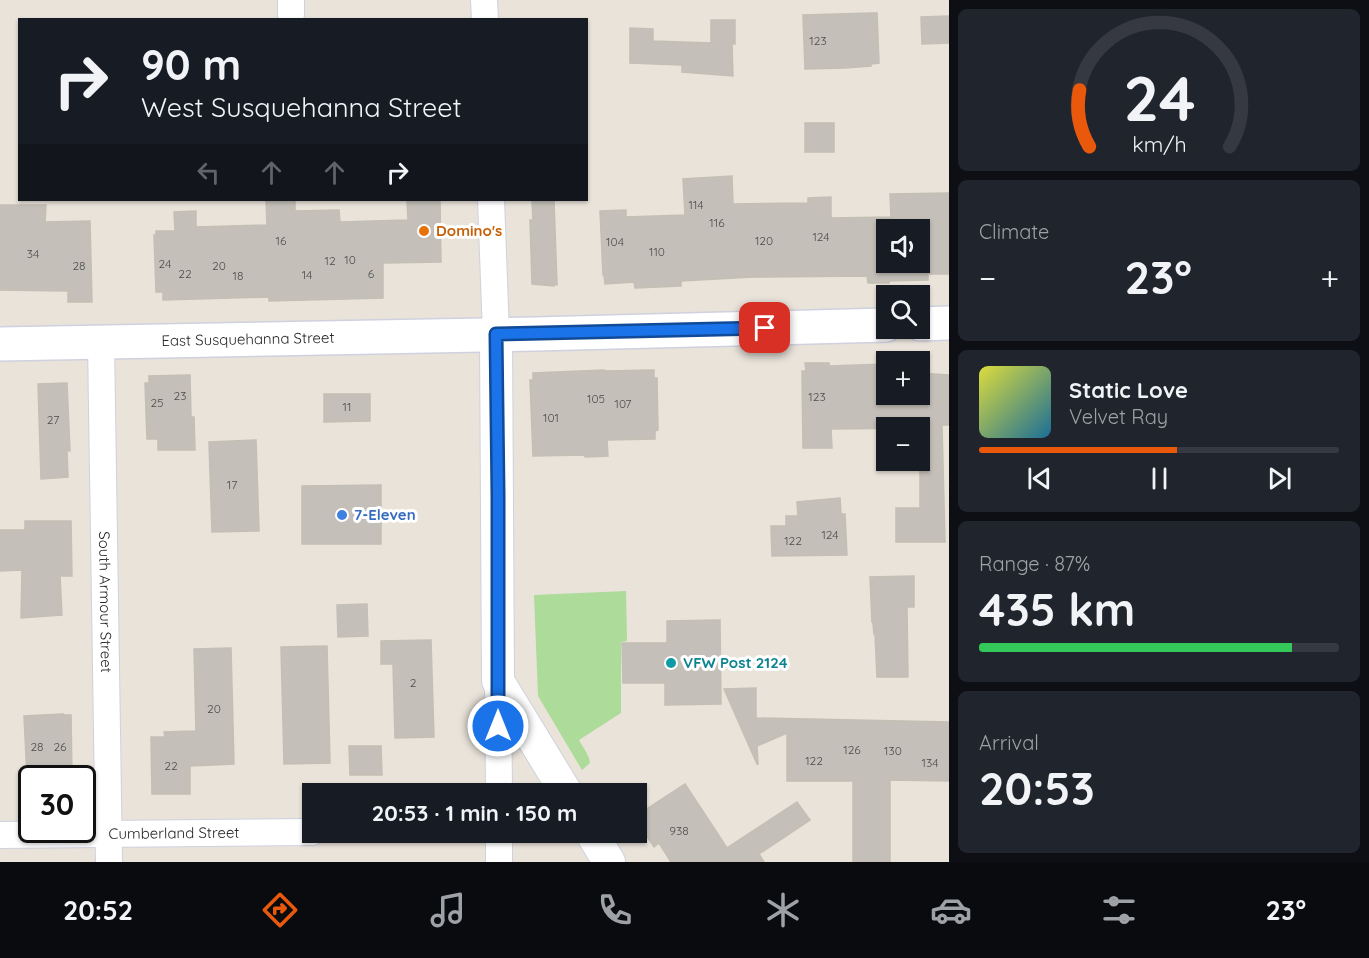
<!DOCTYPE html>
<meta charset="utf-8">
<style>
:root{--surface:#171b24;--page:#20242c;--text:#f1f3f6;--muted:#9ea1a6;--line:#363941;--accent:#ea580c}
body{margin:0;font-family:Quicksand,sans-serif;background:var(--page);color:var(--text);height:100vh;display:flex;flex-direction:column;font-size:22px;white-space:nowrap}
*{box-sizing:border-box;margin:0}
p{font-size:20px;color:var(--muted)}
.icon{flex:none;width:33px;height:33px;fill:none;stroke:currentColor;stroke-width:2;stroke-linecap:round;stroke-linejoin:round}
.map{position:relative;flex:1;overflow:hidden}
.side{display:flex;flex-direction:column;gap:9px;padding:9px;background:#0d0f14;width:420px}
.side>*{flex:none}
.hud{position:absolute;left:18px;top:18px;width:570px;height:183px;border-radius:0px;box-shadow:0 2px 4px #0004;background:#171b24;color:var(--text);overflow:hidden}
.buttons{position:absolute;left:876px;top:219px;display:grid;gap:12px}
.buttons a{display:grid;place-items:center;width:54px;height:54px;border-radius:0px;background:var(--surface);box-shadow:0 2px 4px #0004;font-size:30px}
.speed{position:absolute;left:18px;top:765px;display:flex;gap:12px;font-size:30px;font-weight:700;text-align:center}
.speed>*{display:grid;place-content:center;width:78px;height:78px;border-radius:50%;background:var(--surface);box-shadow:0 2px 4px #0004;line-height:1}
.speed .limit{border:3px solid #111;border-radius:9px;background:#fff;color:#111}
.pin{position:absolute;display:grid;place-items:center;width:51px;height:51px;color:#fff;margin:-26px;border-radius:12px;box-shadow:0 3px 9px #0006}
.me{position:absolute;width:66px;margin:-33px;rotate:0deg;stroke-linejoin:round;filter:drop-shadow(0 0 4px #0008)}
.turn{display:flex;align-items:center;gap:21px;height:126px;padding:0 24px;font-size:27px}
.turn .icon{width:78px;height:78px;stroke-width:2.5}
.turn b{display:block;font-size:42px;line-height:51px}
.lanes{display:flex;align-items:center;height:57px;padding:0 24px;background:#0003;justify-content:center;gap:30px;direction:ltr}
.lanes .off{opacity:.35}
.big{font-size:45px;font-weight:700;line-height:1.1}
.side .tile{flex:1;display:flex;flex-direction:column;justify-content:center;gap:9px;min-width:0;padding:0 21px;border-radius:9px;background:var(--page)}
.side .dial{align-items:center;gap:0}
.dial svg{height:156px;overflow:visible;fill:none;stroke:var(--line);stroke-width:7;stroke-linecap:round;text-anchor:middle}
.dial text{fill:var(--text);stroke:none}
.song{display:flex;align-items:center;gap:18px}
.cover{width:72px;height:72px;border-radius:9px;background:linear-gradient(135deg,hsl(60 70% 55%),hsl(200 70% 35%))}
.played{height:6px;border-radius:3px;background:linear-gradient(90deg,var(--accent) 55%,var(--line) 55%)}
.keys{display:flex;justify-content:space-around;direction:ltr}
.heat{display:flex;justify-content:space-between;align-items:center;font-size:33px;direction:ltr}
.charge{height:9px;border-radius:4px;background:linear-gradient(90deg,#34c759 87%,var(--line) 0)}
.trip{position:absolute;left:302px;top:783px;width:345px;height:60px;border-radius:0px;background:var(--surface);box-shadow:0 2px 4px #0004;font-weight:700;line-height:60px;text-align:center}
.tab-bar{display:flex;height:96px;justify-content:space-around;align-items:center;background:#090b0e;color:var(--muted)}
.tab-bar .icon{width:42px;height:42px}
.tab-bar .on{color:var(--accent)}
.tab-bar b{font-size:27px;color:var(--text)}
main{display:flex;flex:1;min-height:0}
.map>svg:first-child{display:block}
.green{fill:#addb9a}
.building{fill:#c4c0b9;stroke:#c3bfb4;stroke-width:1.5;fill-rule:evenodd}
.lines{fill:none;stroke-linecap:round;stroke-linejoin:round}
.minor-casing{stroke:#cfd1df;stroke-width:28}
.tertiary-casing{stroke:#cfd1df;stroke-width:34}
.secondary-casing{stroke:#cfd1df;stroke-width:36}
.minor{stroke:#fff;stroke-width:26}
.tertiary{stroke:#fff;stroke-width:32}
.secondary{stroke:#fff;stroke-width:33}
.route-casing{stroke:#114b97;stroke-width:15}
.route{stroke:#1a73e8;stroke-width:10}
.food-dot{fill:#e8710a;stroke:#fff;stroke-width:2}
.shop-dot{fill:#3f7fe0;stroke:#fff;stroke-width:2}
.culture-dot{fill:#0f9aa8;stroke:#fff;stroke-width:2}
.labels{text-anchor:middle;stroke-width:6;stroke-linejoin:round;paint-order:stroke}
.number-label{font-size:12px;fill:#4e4d4c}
.food-label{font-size:15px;font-weight:bold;fill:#c56008;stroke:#fff;text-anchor:start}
.street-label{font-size:15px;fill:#272727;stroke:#fff}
.shop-label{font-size:15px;font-weight:bold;fill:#366cbe;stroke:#fff;text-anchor:start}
.culture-label{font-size:15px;font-weight:bold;fill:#0d838f;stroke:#fff;text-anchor:start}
</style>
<main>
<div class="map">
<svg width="949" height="862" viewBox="0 0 949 862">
<rect width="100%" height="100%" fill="#e9e3da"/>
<!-- green -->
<path class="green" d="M626,591L627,641L621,642V713L579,740C583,748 589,754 590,763L582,770L538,696L534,595Z"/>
<!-- building -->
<g class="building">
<polygon points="872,13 877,13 879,63 871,64 871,66 845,68 805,69 803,15"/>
<polygon points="949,16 949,43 922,44 921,17"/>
<polygon points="711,20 735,20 735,44 732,44 733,76 682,72 682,65 630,63 630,28 653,29 653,41 711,43"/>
<rect x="805" y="123" width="29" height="29"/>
<path d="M732,176L733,204L808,203V198L831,197V218L891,217L890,194L949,193V274H928V280L889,281V283H868L867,276L753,277L681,281V286L635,288L634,282L605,284L604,275H603L600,211L626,210V217L685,215L683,179ZM886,230H920V262H886Z"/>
<polygon points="266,200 295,200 295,211 339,210 340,222 408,220 407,200 440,200 441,262 383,263 383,298 269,301 269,297 163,300 163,292 156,292 154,235 156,235 156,231 175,231 174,212 196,211 196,227 267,225"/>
<polygon points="532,201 554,201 557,285 554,284 554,286 532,284 530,220 533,220"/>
<polygon points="0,205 46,205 45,222 90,221 92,302 68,302 68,291 0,290"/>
<polygon points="805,363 829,363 829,366 886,364 886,394 920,394 920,373 949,375 949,425 942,425 945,542 896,542 896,508 920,508 920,428 831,429 832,448 803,448 802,371 806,371"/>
<polygon points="604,370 604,371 654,370 654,378 657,378 658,430 655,431 655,439 607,440 608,456 585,457 585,455 533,456 530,380 533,380 533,373"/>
<polygon points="190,375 191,417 194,417 195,450 158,450 158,439 147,439 145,383 149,383 149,376"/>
<polygon points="67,383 70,451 67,450 68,477 41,479 38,384"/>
<polygon points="324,394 370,394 370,421 324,422"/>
<polygon points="256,440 259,531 212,532 209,442"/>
<polygon points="381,485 381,544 302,544 302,486"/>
<polygon points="840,498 841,514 845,514 847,555 772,556 771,526 786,526 786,516 798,516 797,502"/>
<polygon points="25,521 71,521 72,576 60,576 62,615 21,618 22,570 0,571 0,530 25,530"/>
<polygon points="914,576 914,607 907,607 908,677 877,677 875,634 874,634 873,623 872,622 870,577"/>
<polygon points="367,604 368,636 338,637 337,605"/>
<polygon points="720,620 721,704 665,705 665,683 623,683 622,643 667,643 667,621"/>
<polygon points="431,640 434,737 395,738 393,664 381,664 381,641"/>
<polygon points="327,646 330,763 284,764 281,647"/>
<polygon points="231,648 234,764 190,766 190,794 152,794 151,737 165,737 164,732 196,731 194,649"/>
<polygon points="756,688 756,718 949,722 949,781 890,780 890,862 853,862 853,781 787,781 787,733 757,746 758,764 757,764 724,689"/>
<polygon points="63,714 64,715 71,715 72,778 27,778 24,716"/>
<polygon points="349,746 381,746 382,775 350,775"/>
<polygon points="685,784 727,848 797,802 810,820 759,854 764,862 671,862 659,843 654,847 641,828 646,825 639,814"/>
</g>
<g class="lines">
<!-- minor casing -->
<g class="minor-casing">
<g id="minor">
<polyline points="291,0 291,14"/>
<polyline points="484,0 485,20"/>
<polyline points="491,200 496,334"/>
<path id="s1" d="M101,342L109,862"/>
<polyline points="498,681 499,794"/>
<polyline points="499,832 499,862"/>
<path id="s2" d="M0,835L312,832"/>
</g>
</g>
<!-- tertiary casing -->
<g class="tertiary-casing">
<g id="tertiary">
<polyline points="496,334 498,681 567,794"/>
<polyline points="591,832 609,862"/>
</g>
</g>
<!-- secondary casing -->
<g class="secondary-casing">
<g id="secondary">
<polyline points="920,324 949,323"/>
<path id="s3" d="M0,344L535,334L886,325"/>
</g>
</g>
<!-- minor -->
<use href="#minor" class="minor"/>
<!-- tertiary -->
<use href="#tertiary" class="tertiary"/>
<!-- secondary -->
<use href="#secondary" class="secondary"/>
</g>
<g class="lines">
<!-- route casing -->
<g class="route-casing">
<polyline id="route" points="498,726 498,495 496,334 765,328"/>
</g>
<!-- route -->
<use href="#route" class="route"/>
</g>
<!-- markers -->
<circle class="food-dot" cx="424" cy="231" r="6"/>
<circle class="shop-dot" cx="342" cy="515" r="6"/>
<circle class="culture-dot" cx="671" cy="663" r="6"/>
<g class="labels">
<!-- number labels -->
<g class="number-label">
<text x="818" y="45">123</text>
<text x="696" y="209">114</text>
<text x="717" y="227">116</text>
<text x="821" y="241">124</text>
<text x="281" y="245">16</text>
<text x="764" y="245">120</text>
<text x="615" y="246">104</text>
<text x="657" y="256">110</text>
<text x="33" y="258">34</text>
<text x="350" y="264">10</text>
<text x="330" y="265">12</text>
<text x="165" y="268">24</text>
<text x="79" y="270">28</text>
<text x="219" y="270">20</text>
<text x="185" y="278">22</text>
<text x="371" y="278">6</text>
<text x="307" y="279">14</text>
<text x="238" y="280">18</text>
<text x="180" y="400">23</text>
<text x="817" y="401">123</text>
<text x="596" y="403">105</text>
<text x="157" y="407">25</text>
<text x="623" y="408">107</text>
<text x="347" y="411">11</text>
<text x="551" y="422">101</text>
<text x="53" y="424">27</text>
<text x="232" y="489">17</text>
<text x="830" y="539">124</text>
<text x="793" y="545">122</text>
<text x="413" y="687">2</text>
<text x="214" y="713">20</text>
<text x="37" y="751">28</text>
<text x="60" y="751">26</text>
<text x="852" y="754">126</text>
<text x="893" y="755">130</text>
<text x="814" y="765">122</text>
<text x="930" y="767">134</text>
<text x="171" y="770">22</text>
<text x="679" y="835">938</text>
</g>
<!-- food labels -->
<g class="food-label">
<text x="436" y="236">Domino's</text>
</g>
<!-- street labels -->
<g class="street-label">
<text dy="5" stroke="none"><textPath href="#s3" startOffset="248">East Susquehanna Street</textPath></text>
<text dy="5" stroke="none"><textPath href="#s1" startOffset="260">South Armour Street</textPath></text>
<text dy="5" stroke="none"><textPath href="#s2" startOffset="174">Cumberland Street</textPath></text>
</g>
<!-- shop labels -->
<g class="shop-label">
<text x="354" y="520">7-Eleven</text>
</g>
<!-- culture labels -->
<g class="culture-label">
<text x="683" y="668">VFW Post 2124</text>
</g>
</g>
</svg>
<div class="buttons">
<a><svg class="icon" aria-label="sound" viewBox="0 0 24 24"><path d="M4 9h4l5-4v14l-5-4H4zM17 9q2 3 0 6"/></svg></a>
<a><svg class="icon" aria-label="search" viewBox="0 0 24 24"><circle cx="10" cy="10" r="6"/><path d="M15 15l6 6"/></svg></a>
<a>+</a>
<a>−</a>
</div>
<div class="speed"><div class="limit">30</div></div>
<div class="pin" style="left:765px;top:328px;background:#d93025"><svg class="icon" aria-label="arrive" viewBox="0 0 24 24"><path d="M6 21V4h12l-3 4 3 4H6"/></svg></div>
<svg class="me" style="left:498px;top:726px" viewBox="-20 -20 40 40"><circle r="17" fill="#1a73e8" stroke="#fff" stroke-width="3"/><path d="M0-11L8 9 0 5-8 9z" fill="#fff"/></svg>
<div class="trip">20:53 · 1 min · 150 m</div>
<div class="hud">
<div class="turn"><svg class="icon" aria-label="right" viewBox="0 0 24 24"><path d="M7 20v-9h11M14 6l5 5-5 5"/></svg><div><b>90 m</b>West Susquehanna Street</div></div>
<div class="lanes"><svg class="icon off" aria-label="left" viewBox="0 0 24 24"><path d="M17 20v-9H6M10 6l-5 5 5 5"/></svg><svg class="icon off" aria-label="ahead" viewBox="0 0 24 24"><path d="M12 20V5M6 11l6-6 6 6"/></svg><svg class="icon off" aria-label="ahead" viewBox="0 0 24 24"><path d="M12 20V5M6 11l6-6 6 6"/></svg><svg class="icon" aria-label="right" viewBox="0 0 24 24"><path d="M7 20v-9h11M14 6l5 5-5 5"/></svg></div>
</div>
</div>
<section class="side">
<div class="tile dial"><svg viewBox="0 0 100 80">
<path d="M14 69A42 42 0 1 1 86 69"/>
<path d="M14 69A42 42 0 0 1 9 40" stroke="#ea580c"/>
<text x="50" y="56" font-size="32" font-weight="700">24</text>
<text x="50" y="72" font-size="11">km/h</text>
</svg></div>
<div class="tile"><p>Climate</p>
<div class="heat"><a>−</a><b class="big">23°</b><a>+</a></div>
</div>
<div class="tile">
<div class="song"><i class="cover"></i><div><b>Static Love</b><p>Velvet Ray</p></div></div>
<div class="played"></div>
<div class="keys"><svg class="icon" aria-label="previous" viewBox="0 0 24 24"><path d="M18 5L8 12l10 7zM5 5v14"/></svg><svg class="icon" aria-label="pause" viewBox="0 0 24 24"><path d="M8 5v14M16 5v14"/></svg><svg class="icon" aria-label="next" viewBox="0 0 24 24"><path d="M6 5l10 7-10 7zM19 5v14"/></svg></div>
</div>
<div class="tile"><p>Range · 87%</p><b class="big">435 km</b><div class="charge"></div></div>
<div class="tile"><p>Arrival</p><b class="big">20:53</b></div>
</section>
</main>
<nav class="tab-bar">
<b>20:52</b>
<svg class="icon on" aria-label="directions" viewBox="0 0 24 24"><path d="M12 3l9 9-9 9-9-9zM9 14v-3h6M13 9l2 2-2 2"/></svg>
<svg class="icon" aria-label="music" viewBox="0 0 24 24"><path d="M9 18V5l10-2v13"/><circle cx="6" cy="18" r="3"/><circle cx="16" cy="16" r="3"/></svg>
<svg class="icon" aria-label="phone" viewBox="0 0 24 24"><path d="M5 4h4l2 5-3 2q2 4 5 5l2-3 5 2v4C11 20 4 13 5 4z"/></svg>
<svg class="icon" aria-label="climate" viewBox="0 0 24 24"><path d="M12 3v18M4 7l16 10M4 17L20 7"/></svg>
<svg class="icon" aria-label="car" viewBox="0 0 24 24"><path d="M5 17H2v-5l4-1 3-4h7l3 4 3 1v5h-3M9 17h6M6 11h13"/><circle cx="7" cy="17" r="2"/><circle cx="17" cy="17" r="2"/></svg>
<svg class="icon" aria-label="filters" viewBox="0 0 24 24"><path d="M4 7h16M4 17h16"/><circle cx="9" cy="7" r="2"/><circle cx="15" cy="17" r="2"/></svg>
<b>23°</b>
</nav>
